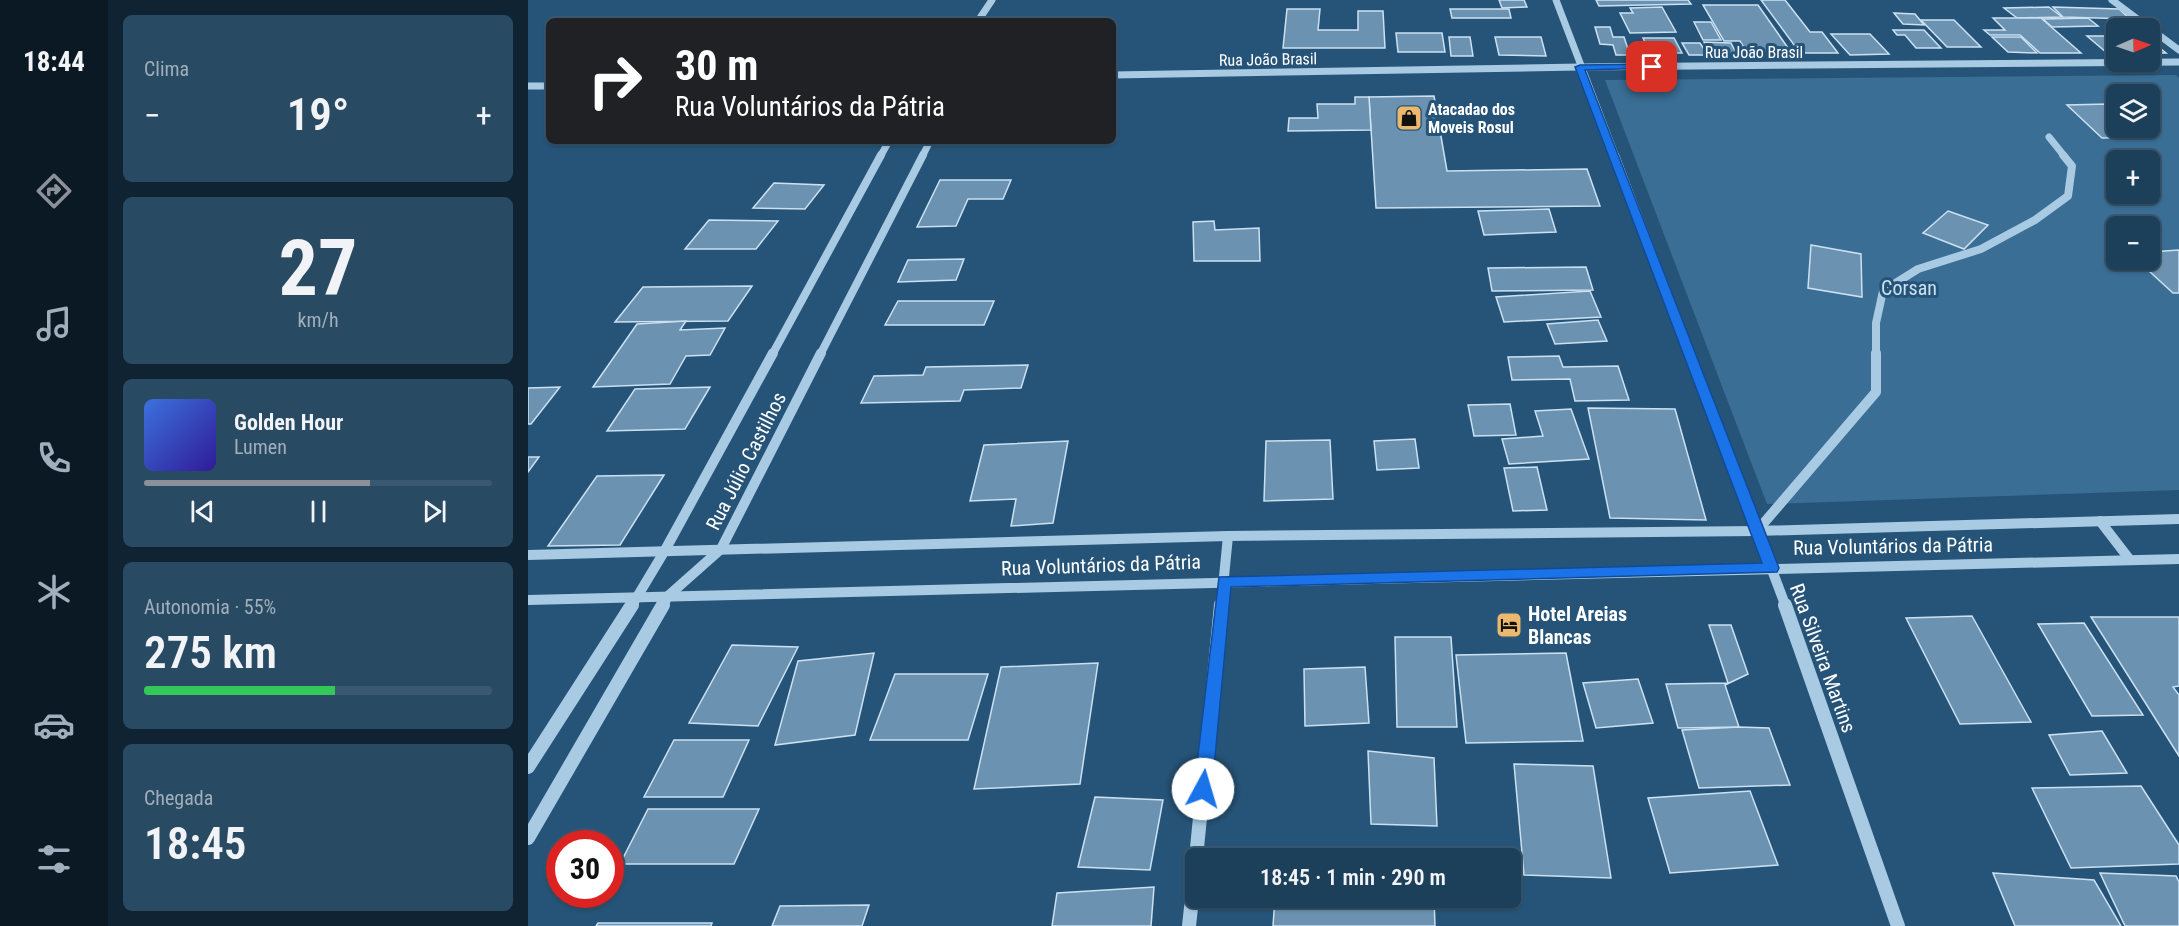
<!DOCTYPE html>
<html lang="pt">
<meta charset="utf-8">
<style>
:root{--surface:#1c3f5a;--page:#294a63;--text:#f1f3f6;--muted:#a0afbb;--line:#3a5870;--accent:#8c9099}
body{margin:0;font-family:"Roboto Condensed",sans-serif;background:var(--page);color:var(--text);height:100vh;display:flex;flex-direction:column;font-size:22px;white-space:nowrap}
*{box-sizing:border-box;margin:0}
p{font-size:20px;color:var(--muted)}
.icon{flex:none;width:33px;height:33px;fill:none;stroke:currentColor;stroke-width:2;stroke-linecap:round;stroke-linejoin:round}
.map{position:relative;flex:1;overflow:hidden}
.side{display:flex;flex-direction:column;gap:15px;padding:15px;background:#0f2332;width:420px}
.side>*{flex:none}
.hud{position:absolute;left:18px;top:18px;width:570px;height:126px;border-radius:9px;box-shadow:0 2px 4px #0004,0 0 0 2px var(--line);background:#202124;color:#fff;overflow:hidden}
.needle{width:39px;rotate:88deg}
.tools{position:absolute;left:1578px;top:18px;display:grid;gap:12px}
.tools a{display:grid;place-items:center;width:54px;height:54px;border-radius:9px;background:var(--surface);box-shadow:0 2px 4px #0004,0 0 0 2px var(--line);font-size:30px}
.speed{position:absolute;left:18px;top:830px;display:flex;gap:12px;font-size:30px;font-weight:700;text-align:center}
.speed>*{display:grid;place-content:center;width:78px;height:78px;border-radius:50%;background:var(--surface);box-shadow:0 2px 4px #0004,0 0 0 2px var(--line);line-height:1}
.speed .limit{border:9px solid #d22;background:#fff;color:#111}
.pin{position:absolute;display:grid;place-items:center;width:51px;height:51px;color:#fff;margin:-26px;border-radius:12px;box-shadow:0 3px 9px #0006}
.me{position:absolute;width:66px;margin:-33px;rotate:6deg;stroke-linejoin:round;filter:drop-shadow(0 0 4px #0008)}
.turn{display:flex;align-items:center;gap:21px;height:126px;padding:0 30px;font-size:27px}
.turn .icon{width:78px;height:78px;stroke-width:2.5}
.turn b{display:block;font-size:42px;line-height:51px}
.big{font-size:45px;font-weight:600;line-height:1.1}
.side .widget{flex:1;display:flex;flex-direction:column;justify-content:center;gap:9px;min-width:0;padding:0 21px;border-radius:9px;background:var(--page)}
.side .dial{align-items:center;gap:0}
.dial b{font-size:78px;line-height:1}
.song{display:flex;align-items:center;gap:18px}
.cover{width:72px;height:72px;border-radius:9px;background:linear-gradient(135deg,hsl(220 70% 55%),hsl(250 70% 35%))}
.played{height:6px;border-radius:3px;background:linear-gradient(90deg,var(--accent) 65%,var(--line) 65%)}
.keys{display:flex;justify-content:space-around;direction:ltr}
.heat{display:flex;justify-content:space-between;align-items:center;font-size:33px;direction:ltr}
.charge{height:9px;border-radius:4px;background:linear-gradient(90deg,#34c759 55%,var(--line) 0)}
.trip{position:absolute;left:657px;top:848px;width:336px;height:60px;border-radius:9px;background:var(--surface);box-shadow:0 2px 4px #0004,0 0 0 2px var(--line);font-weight:600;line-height:60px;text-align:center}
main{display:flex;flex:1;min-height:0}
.dock{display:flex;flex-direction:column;width:108px;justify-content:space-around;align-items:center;background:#0b1924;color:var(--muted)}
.dock .icon{width:42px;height:42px}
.dock .current{color:var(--accent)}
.dock b{font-size:27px;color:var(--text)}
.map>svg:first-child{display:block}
.green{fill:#3a6e95;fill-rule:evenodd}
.building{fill:#6b92b0;stroke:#cbe1f2;stroke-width:1.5}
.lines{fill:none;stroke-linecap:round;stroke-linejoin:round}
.minor-far3{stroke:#a8cae3;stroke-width:7}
.minor-far2{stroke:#a8cae3;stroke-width:8}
.minor-far1{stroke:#a8cae3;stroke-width:10}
.minor{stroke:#a8cae3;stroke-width:14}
.route{fill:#1a73e8;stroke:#114b97;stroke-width:1.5}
.labels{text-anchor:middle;stroke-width:6;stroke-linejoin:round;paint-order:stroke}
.far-street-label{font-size:16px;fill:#fff;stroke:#265478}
.far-poi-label{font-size:16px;font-weight:bold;fill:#fff;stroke:#265478;text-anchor:start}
.park-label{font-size:20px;fill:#cbe1f2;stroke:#265478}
.street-label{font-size:20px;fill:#fff;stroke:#265478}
.poi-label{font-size:20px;font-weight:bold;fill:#fff;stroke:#265478;text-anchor:start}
</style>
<main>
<nav class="dock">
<b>18:44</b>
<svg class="icon current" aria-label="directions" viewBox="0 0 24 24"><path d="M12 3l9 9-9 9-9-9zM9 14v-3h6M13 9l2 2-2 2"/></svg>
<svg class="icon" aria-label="music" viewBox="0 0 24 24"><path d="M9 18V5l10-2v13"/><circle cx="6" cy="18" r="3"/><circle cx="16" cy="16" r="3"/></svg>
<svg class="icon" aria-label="phone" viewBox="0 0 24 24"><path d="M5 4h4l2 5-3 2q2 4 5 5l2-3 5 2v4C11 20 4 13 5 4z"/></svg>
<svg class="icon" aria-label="climate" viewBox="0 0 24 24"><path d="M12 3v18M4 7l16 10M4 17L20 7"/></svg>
<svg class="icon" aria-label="car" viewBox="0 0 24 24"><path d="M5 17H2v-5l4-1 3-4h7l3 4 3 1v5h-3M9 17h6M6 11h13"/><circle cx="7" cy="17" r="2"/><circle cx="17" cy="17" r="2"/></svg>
<svg class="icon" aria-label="filters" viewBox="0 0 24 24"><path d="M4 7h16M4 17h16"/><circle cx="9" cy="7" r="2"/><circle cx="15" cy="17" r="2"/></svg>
</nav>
<section class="side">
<div class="widget"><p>Clima</p>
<div class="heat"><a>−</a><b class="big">19°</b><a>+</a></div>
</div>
<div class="widget dial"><b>27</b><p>km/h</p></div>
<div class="widget">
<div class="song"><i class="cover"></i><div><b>Golden Hour</b><p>Lumen</p></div></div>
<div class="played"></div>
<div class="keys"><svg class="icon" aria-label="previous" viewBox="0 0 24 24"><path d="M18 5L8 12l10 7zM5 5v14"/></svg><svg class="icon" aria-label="pause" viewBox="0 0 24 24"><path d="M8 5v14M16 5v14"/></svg><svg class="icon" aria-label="next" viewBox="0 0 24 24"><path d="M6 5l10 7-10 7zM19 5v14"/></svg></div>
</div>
<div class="widget"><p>Autonomia · 55%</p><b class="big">275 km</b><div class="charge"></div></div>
<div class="widget"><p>Chegada</p><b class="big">18:45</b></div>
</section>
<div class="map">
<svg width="1651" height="926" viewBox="0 0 1651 926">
<rect width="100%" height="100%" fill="#265478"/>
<!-- green -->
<path class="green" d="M1648,75L1651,78V490L1239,504L1077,80ZM1588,94H1622V128H1588ZM1588,160H1622V194H1588ZM1588,226H1622V260H1588Z"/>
<!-- building -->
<g class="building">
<polygon points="971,0 996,0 999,7 974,8"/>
<polygon points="1068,0 1160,0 1163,4 1071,6"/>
<polygon points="1233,0 1257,0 1282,32 1294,32 1310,53 1272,53"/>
<polygon points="1175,5 1230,5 1265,55 1230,55 1225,47 1216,48 1212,41 1196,41"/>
<polygon points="1134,7 1148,32 1102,33 1092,13 1105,13 1102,8"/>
<polygon points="1521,7 1534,17 1489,18 1476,8"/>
<polygon points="1525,7 1591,9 1602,19 1535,17"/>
<polygon points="759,9 792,9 790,30 830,30 830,11 855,11 857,48 755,48"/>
<polygon points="922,9 981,9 983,18 924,18"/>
<polygon points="1366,13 1387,14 1396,25 1375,24"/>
<polygon points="1465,18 1513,18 1553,53 1512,53 1492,35 1462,35 1456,30 1477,30"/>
<polygon points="1560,18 1570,26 1524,27 1515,19"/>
<polygon points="1393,20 1426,20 1453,47 1419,47"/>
<polygon points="1166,22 1183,22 1193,40 1175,40"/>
<polygon points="1067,27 1082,27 1085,37 1096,37 1102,55 1088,55 1085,45 1072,44"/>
<polygon points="1365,30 1396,30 1413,48 1388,48 1377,35 1369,35"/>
<polygon points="868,33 914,33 917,52 870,52"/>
<polygon points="1303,34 1342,34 1361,54 1322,55"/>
<polygon points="1559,36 1588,36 1588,53 1579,53"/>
<polygon points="921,37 942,37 945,56 923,56"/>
<polygon points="967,37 1013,37 1018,56 971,55"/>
<polygon points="1464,37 1493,37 1509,53 1480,52"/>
<polygon points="1115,38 1146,38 1154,53 1122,53"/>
<polygon points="1622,40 1638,53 1622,53"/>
<polygon points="1176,42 1203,43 1208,53 1180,52"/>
<polygon points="1154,43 1172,43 1180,55 1161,55"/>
<polygon points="906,96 919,171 1059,169 1072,206 848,208 841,97"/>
<polygon points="827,97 841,97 843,130 760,131 761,118 790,118 789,104 827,104"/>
<polygon points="1580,104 1588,112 1588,128 1606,128 1617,137 1574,138 1539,105"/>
<polygon points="412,180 483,180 475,199 440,199 428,226 389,227"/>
<polygon points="246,183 296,185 277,209 225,208"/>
<polygon points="1021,209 1028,232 956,235 950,211"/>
<polygon points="1420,211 1460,225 1436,249 1395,233"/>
<polygon points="181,220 250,221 228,249 157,249"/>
<polygon points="686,221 687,230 731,228 732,261 666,261 665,222"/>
<polygon points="1283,245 1333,254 1334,297 1280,288"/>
<polygon points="1651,250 1651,293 1645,293 1609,260 1622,260 1622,252"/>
<polygon points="436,259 428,280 370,282 380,260"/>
<polygon points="1058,267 1065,290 964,291 960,268"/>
<polygon points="224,286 200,321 87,322 115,287"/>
<polygon points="1062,291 1073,317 976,322 968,297"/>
<polygon points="370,301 466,301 456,325 357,325"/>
<polygon points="1070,320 1079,341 1027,344 1019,324"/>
<polygon points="158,321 152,330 197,328 182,355 158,356 142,384 65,387 109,324"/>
<polygon points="1031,356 1035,367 1090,366 1101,400 1047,401 1042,379 984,380 980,357"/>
<polygon points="500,365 493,388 436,390 432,401 333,403 346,376 395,375 398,367"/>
<polygon points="32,387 3,424 0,424 0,388"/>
<polygon points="182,387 157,429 79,431 107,389"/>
<polygon points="982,404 988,435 946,436 940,405"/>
<polygon points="1060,408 1147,409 1178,520 1082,518"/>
<polygon points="1043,409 1061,459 981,464 974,439 1015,436 1007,411"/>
<polygon points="887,439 891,468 849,470 846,441"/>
<polygon points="802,440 805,499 736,501 738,441"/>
<polygon points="540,441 525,523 483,526 488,499 442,501 456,445"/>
<polygon points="0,457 11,457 0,472"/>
<polygon points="1009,467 1019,510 985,511 976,468"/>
<polygon points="136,475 92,545 20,546 69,476"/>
<polygon points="1444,616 1503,722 1432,724 1378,618"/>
<polygon points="1563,617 1651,617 1651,686 1645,687 1651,695 1651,756"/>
<polygon points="1556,623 1615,715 1564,716 1510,624"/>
<polygon points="1181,625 1203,625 1220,674 1197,685 1211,727 1150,728 1138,684 1200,683"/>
<polygon points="867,637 923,637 929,727 869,727"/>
<polygon points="204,645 270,647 230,726 161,723"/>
<polygon points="346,653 327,735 247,745 270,661"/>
<polygon points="1038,653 1055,741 938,743 928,655"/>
<polygon points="570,663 552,784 446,789 473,667"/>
<polygon points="837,667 841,723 777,726 776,669"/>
<polygon points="367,674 460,674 440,740 342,740"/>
<polygon points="1110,679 1125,723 1068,728 1055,683"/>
<polygon points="1211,727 1241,728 1262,785 1171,788 1154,730"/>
<polygon points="1574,731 1599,773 1542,775 1521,735"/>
<polygon points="146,740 221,740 195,797 116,797"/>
<polygon points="840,751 906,758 909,826 843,824"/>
<polygon points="986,764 1065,766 1083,878 996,875"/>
<polygon points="1613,786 1651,845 1651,864 1543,868 1504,788"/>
<polygon points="1222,791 1250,865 1142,873 1120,798"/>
<polygon points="567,797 635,800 622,870 550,867"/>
<polygon points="120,809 231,809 206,864 92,864"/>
<polygon points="1465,873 1566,880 1593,926 1487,926"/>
<polygon points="1572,873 1648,876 1651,882 1651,926 1597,926"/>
<polygon points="626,887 623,926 524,926 529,893"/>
<polygon points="747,897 906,897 907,926 745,926"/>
<polygon points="341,905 334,926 244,926 252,906"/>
<polygon points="70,923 184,923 183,926 68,926"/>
</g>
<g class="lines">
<!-- minor-far3 -->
<g class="minor-far3">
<polyline points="1028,0 1088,157"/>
<polyline points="1584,0 1651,50"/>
<polyline points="450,21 464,0"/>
<polyline points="585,75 1052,67 1651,62"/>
<polyline points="0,86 21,86"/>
<polyline points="1521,137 1537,157"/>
<polyline points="352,157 361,141"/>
<polyline points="394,157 402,141"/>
</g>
<!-- minor-far2 -->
<g class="minor-far2">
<polyline points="1087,155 1163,355"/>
<polyline points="244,355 353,155"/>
<polyline points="292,355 395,155"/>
<polyline points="1348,355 1348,323 1355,291 1390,269 1453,249 1507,220 1540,196 1544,166 1535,155"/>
</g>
<!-- minor-far1 -->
<g class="minor-far1">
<polyline points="1162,353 1258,607"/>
<polyline points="1572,521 1602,560"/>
<polyline points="1229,531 1348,392 1348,353"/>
<polyline points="0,555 700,536 1229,531 1651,519"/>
<polyline points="0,600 1651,559"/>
<polyline points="103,607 136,552 245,353"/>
<polyline points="134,607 140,596 193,549 293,353"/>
<polyline points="693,607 700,536"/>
</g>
<!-- minor -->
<g class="minor">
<polyline points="1257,605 1370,926"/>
<polyline points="0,767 104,605"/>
<polyline points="0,838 135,605"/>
<polyline points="668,858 693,605"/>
<polyline points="661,926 668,861"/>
</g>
</g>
<!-- route -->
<polygon class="route" points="1124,64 1128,67 1126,68 1057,70 1251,568 1249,572 703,587 684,789 681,794 675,797 669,794 666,789 691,577 1234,563 1047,67 1052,65"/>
<!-- icons -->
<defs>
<g id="shop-square" transform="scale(1.35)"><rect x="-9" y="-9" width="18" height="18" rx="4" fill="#ebb86e" stroke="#265478"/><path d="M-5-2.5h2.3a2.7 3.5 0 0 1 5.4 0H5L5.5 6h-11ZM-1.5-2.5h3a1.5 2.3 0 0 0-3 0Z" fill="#111"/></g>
<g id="hotel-square" transform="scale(1.35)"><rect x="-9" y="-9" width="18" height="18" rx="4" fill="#ebb86e" stroke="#265478"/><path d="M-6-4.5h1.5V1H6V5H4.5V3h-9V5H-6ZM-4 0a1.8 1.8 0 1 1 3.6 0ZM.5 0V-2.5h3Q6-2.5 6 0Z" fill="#111"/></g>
</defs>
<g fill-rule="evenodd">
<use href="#shop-square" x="881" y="118"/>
<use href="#hotel-square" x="981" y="625"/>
</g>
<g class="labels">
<!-- far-street labels -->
<g class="far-street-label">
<text x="1226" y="58">Rua João Brasil</text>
<text transform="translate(740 59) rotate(-1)" y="6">Rua João Brasil</text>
</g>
<!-- far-poi labels -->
<g class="far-poi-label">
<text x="900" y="115">Atacadao dos<tspan x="900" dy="18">Moveis Rosul</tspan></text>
</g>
<!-- park labels -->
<g class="park-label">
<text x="1381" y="295">Corsan</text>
</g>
<!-- street labels -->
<g class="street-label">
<text transform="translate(218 461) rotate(-63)" y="7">Rua Júlio Castilhos</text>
<text transform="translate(1365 546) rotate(-1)" y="7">Rua Voluntários da Pátria</text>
<text transform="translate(573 565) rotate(-2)" y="7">Rua Voluntários da Pátria</text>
<text transform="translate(1295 658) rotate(70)" y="7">Rua Silveira Martins</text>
</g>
<!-- poi labels -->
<g class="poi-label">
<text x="1000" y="621">Hotel Areias<tspan x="1000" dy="23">Blancas</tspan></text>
</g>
</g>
</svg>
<div class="tools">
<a><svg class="needle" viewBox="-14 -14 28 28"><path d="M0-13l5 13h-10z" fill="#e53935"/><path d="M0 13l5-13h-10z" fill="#a0afbb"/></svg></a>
<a><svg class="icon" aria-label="layers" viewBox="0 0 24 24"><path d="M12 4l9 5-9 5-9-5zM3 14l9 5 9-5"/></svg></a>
<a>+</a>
<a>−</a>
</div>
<div class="speed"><div class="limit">30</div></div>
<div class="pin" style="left:1124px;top:67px;background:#d93025"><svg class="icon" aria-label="arrive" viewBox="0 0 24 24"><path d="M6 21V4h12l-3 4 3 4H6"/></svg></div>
<svg class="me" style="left:675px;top:789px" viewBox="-20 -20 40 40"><circle r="19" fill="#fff"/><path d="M0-13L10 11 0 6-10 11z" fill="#1a73e8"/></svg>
<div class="trip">18:45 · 1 min · 290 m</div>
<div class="hud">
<div class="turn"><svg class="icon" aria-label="right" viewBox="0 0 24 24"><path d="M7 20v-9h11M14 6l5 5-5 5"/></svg><div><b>30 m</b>Rua Voluntários da Pátria</div></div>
</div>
</div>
</main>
